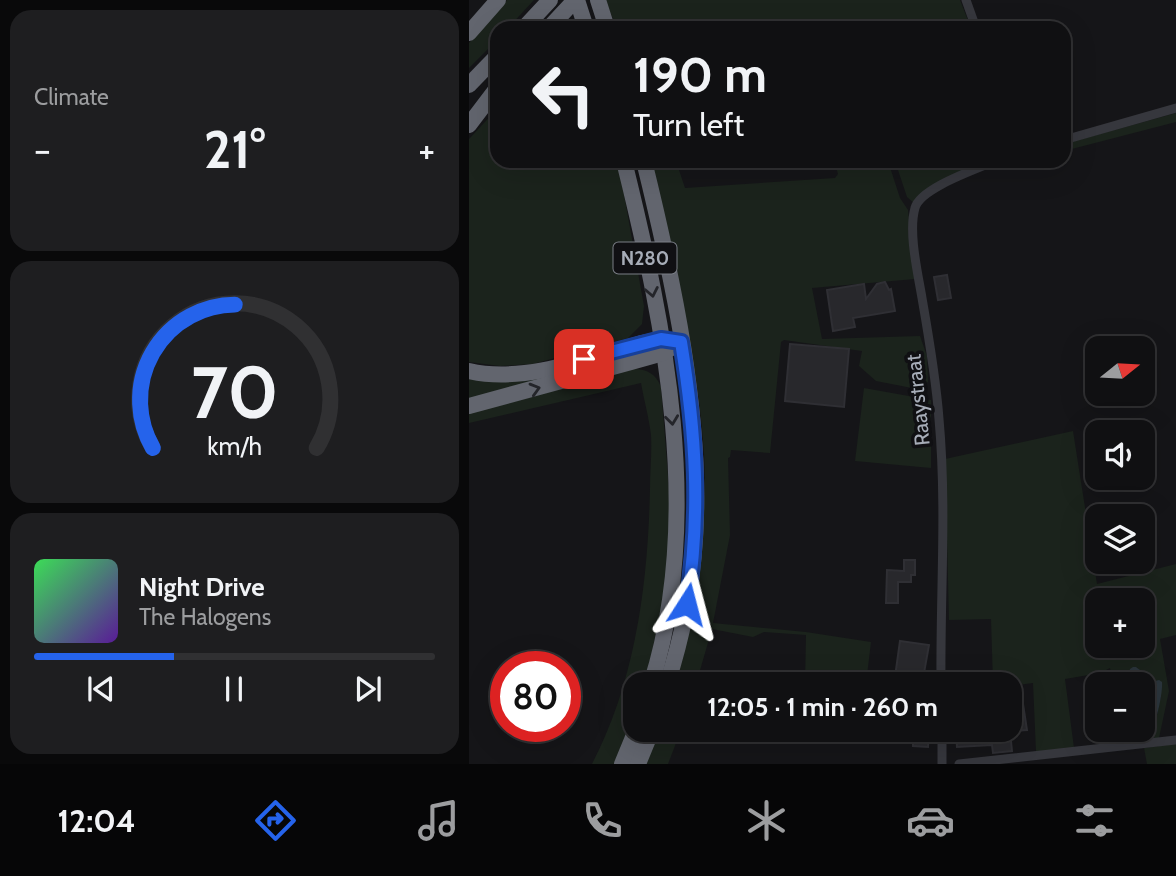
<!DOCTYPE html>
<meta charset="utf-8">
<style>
:root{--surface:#101012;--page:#1e1e20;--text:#f1f3f6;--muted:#9c9d9f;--line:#303032;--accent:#2563eb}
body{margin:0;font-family:Cabin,sans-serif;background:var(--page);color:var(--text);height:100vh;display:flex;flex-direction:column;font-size:26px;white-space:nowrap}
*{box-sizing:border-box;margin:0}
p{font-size:23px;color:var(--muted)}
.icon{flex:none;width:38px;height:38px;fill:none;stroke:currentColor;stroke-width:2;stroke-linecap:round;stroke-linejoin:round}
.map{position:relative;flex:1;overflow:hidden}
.sheet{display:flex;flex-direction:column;gap:10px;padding:10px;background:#09090a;width:469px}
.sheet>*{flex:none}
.banner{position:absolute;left:21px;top:21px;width:581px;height:147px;border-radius:21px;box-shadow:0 7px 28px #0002,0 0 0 2px var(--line);background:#101012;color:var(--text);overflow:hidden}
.needle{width:46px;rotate:72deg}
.controls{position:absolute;left:616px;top:336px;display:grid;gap:14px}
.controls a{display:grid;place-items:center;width:70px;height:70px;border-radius:14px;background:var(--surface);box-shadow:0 7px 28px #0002,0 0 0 2px var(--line);font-size:35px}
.speed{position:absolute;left:21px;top:651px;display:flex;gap:14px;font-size:35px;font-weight:700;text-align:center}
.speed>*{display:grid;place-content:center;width:91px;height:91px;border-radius:50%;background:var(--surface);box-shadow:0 7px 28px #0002,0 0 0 2px var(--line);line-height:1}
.speed .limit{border:10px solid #d22;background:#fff;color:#111}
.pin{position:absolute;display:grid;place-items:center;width:60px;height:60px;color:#fff;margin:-30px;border-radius:14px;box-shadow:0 4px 10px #0006}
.me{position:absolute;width:77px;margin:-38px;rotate:9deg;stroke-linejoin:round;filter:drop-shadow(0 0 5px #0008)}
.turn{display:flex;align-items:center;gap:24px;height:147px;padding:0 28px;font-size:32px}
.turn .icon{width:91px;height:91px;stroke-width:2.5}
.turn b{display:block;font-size:49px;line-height:60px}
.big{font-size:52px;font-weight:800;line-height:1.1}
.sheet .card{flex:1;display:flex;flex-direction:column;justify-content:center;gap:10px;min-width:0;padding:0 24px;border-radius:21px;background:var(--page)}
.sheet .dial{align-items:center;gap:0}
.dial svg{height:182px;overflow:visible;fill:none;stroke:var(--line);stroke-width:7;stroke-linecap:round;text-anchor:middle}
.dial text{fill:var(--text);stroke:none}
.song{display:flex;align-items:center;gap:21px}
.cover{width:84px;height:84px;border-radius:10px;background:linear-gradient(135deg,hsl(130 70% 55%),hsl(270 70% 35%))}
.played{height:7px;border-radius:4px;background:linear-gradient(90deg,var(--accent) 35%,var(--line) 35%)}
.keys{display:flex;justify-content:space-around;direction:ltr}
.heat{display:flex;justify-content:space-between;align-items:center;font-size:38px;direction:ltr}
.trip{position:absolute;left:154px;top:672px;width:399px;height:70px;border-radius:21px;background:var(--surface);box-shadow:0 7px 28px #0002,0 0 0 2px var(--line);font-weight:800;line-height:70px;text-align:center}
.dock{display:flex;height:112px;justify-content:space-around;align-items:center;background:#060607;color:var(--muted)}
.dock .icon{width:49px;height:49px}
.dock .selected{color:var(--accent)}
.dock b{font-size:32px;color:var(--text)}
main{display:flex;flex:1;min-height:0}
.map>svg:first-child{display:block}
.green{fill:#1b231c;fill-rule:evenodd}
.water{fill:#2b353c}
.building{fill:#28282c;stroke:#2f2f34;stroke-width:2}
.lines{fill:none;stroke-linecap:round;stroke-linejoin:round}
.street{stroke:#36373d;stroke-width:9}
.highway{stroke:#62656e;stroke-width:16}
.oneway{stroke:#24252a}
.route-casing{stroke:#184099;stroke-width:18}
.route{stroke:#2563eb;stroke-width:12}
.labels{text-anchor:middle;stroke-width:7;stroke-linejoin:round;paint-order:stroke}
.shield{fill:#101013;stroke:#7a7e86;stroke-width:2}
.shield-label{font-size:19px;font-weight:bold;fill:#a7adb8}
.street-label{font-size:21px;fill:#a7adb8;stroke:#101013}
</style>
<main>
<section class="sheet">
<div class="card"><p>Climate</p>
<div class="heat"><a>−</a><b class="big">21°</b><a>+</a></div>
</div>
<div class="card dial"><svg viewBox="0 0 100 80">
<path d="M14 69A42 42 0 1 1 86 69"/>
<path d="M14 69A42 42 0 0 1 50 6" stroke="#2563eb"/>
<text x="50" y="56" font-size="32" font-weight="700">70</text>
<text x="50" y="72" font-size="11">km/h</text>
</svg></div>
<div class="card">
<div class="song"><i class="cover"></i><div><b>Night Drive</b><p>The Halogens</p></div></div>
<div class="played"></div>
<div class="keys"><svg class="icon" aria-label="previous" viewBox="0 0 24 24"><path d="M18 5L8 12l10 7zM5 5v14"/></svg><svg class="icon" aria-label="pause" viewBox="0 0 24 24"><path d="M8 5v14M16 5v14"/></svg><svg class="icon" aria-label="next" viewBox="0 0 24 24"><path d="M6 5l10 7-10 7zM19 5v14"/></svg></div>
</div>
</section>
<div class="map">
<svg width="707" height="764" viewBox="0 0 707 764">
<rect width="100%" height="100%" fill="#151518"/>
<!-- green -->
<g class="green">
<polygon points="38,0 65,0 39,28 28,28 28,40 0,68 0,43"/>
<polygon points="136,0 491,0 502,28 148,28"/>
<polygon points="28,109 28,161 149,161 175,306 173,324 159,338 64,364 31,366 0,362 0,139"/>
<polygon points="707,113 707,122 595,151 595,144"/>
<path d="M182,161H207L216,188L366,178L369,174L365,161H419L431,198L439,210L446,279L343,288L353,339L451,336L458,356L459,382L448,389L407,381L390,366L393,351L315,340L312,342L301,453L262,450L261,457L259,458L261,535L244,623L337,632L402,642L397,684H336L337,635L295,632L284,637L243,629L227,684H205C222,608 240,532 235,453C229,355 202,257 182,161Z"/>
<polygon points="426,161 519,161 445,203 438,197"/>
<polygon points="146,360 0,401 0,376"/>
<path d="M165,369C178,369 187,374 192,387L203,527L194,601L176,684H166V711L145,764H123C167,680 179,582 181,489C181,471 183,453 182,435C180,418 175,400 172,383L0,423V412C56,401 110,382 165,369Z"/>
<polygon points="395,388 462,400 462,468 386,461"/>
<path d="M604,431L628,584L707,564V635L691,639L700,691L690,738L650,742L649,730H682L686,724L692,696L686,681L667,667L668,684H644L641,668L631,673L596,679L605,748L567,752L564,683L541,686L524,684L522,619L480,620L476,459ZM628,600H674V646H628Z"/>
<polygon points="191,730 212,730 199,764 177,764"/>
<polygon points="707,744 707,764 678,764 675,748"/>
</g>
<!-- water -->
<path class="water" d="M664,667H667L686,681L690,680L693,682C694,692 688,721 682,730L664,731L674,730V719L680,716V712L674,684L663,682L660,674L661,669Z"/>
<!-- building -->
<g class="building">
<polygon points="478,275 482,298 469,300 465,277"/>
<polygon points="416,282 420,290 422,289 426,311 384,318 386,327 364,331 358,290 395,284 397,299 408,284"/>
<polygon points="321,344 380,349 375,407 316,401"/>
<polygon points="435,560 446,560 446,575 442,575 442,582 429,582 429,603 417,603 418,570 435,571"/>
<polygon points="431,641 460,645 453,684 425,684"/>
<polygon points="552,691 558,730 541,731 543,751 524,753 523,745 488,747 487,730 516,730 516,732 541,730 541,692"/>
<polygon points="438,730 460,730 459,747 444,746 444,741 437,741"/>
</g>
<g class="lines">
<!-- street -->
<g class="street">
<polyline points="497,0 507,28"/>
<polyline points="595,140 707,108"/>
<path d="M472,684C471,596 478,507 470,419C467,378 460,338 453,298C449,274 439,232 446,208C451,188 508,169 526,161"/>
<polyline points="473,730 473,764"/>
<polyline points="490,764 707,740"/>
</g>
<!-- highway -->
<g class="highway">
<polyline points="108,0 117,28"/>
<polyline points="129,0 138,28"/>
<polyline points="55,28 81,0"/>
<polyline points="80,28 106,0"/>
<polyline points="0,33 29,0"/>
<polyline points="0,85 28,56"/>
<polyline points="0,125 28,88"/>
<path d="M155,161C196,327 235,517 182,684"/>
<path d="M175,161C204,279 234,416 226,539C223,587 213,638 198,684"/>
<path d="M0,371C55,384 121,358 173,343L192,339L199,340"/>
<polyline points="0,406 162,362 194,353 202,348"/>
<polyline points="153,764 167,730"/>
<polyline points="169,764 183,730"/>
</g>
</g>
<!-- one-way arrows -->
<defs><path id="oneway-chevron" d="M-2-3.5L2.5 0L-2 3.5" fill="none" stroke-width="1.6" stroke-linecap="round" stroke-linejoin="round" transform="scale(1.75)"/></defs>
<g class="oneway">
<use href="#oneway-chevron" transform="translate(183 292) rotate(79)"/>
<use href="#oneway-chevron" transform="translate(66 389) rotate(-16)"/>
<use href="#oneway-chevron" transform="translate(203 420) rotate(83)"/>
</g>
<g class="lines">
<!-- route casing -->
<g class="route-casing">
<path id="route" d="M115,359L192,339L212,342C227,434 232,512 218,604"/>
</g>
<!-- route -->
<use href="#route" class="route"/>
</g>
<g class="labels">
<!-- shield labels -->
<rect class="shield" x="144.5" y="242.5" width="63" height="31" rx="5"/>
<g class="shield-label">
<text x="176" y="265">N280</text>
</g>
<!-- street labels -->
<g class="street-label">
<text transform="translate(449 400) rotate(-96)" y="7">Raaystraat</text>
</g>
</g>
</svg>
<div class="controls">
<a><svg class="needle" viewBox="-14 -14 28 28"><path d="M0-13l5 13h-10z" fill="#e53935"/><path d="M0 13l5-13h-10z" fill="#9c9d9f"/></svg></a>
<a><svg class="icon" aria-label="sound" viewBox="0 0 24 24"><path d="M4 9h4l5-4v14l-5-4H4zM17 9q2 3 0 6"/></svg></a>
<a><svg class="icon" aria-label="layers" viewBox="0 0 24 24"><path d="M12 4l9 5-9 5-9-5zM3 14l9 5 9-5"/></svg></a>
<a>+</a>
<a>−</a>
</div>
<div class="speed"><div class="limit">80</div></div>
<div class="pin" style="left:115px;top:359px;background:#d93025"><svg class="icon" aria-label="arrive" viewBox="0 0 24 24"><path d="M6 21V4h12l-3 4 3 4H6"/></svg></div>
<svg class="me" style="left:218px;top:604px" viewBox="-20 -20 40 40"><path d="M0-17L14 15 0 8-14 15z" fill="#2563eb" stroke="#fff" stroke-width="4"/></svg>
<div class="trip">12:05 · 1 min · 260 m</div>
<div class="banner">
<div class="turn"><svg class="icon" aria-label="left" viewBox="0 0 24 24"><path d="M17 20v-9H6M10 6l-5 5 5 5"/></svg><div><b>190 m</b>Turn left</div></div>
</div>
</div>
</main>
<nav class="dock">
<b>12:04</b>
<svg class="icon selected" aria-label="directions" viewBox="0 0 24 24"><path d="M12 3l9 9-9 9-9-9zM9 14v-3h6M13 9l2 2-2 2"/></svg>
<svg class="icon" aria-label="music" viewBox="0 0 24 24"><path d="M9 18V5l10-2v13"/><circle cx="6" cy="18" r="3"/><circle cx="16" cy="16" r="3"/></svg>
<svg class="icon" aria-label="phone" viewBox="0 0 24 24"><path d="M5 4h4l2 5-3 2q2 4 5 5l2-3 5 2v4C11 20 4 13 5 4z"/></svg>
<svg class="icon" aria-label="climate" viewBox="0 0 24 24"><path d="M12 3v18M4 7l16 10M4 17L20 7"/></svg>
<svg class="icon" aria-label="car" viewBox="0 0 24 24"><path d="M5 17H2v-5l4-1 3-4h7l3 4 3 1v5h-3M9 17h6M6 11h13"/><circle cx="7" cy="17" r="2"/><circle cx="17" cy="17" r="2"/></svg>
<svg class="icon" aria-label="filters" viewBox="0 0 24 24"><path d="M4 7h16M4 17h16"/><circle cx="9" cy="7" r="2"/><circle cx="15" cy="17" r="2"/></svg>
</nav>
